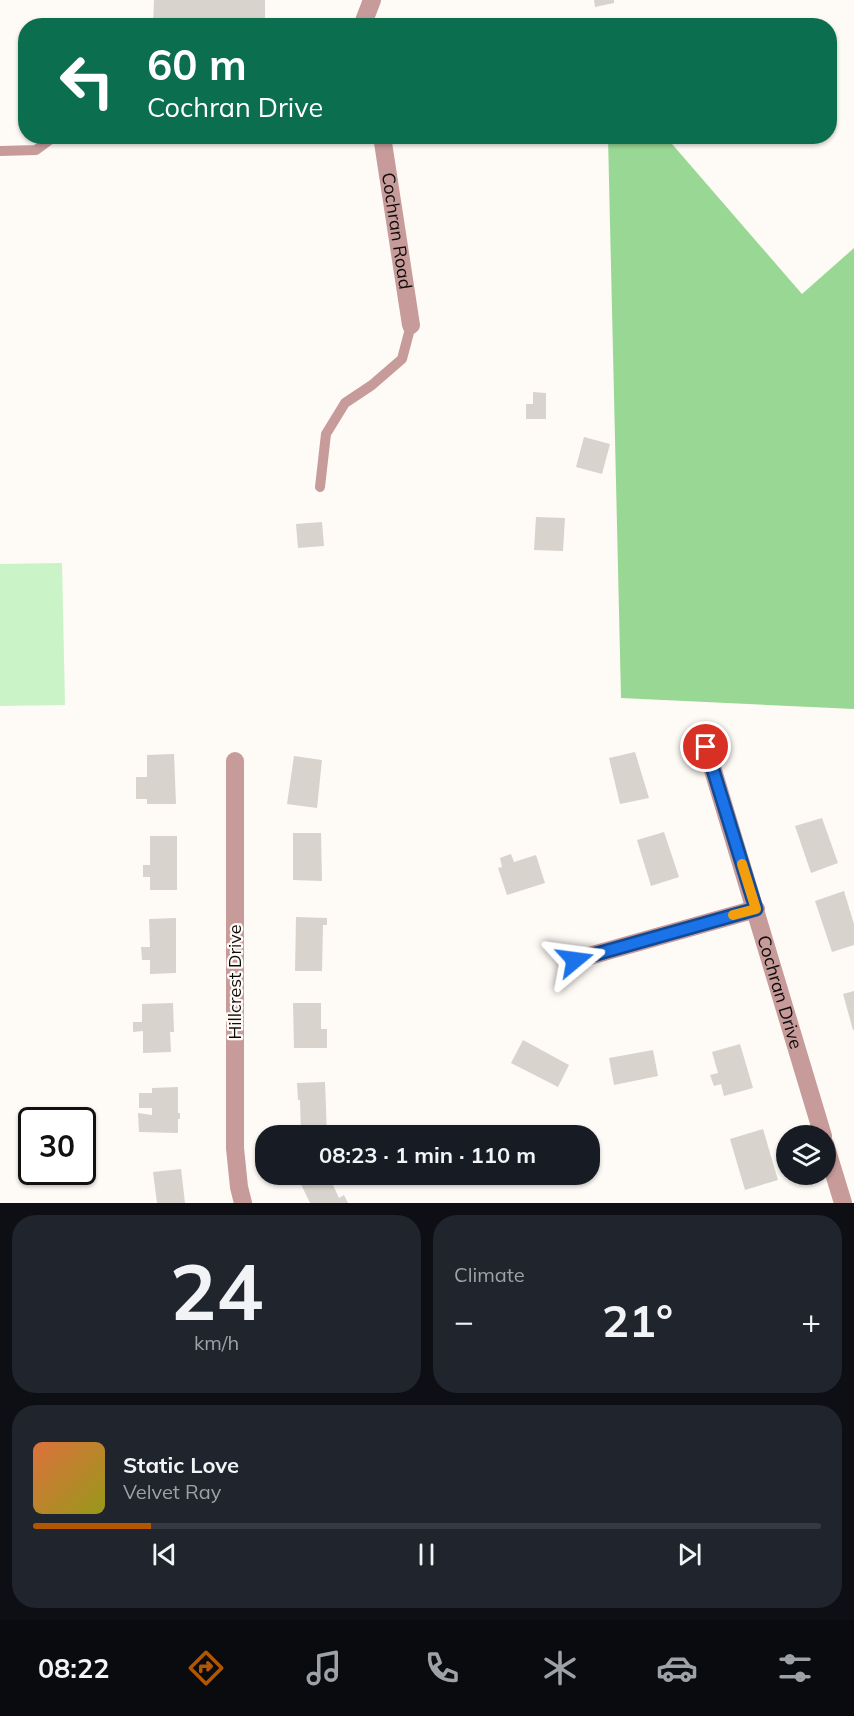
<!DOCTYPE html>
<meta charset="utf-8">
<style>
:root{--surface:#171b24;--page:#20242c;--text:#f1f3f6;--muted:#9ea1a6;--line:#363941;--accent:#b35600}
body{margin:0;font-family:Mulish,sans-serif;background:var(--page);color:var(--text);height:100vh;display:flex;flex-direction:column;font-size:22px;white-space:nowrap}
*{box-sizing:border-box;margin:0}
p{font-size:20px;color:var(--muted)}
.icon{flex:none;width:33px;height:33px;fill:none;stroke:currentColor;stroke-width:2;stroke-linecap:round;stroke-linejoin:round}
.map{position:relative;height:1203px;overflow:hidden}
.drawer{display:flex;flex-direction:column;gap:12px;padding:12px;background:#0d0f14;flex:1}
.drawer>*{flex:none}
.banner{position:absolute;left:18px;top:18px;width:819px;height:126px;border-radius:24px;box-shadow:0 2px 4px #0004;background:#0b6e4f;color:#fff;overflow:hidden}
.buttons{position:absolute;left:776px;top:1125px;display:grid;gap:12px}
.buttons a{display:grid;place-items:center;width:60px;height:60px;border-radius:50%;background:var(--surface);box-shadow:0 2px 4px #0004;font-size:30px}
.speed{position:absolute;left:18px;top:1107px;display:flex;gap:12px;font-size:30px;font-weight:700;text-align:center}
.speed>*{display:grid;place-content:center;width:78px;height:78px;border-radius:50%;background:var(--surface);box-shadow:0 2px 4px #0004;line-height:1}
.speed .limit{border:3px solid #111;border-radius:9px;background:#fff;color:#111}
.pin{position:absolute;display:grid;place-items:center;width:51px;height:51px;color:#fff;margin:-26px;border:3px solid #fff;border-radius:50%;box-shadow:0 2px 6px #0007}
.me{position:absolute;width:66px;margin:-33px;rotate:74deg;stroke-linejoin:round;filter:drop-shadow(0 0 4px #0008)}
.turn{display:flex;align-items:center;gap:21px;height:126px;padding:0 30px;font-size:27px}
.turn .icon{width:78px;height:78px;stroke-width:2.5}
.turn b{display:block;font-size:42px;line-height:51px}
.big{font-size:45px;font-weight:700;line-height:1.1}
.drawer .tile{flex:1;display:flex;flex-direction:column;justify-content:center;gap:9px;min-width:0;padding:0 21px;border-radius:24px;background:var(--page)}
.drawer .dial{align-items:center;gap:0}
.dial b{font-size:78px;line-height:1}
.song{display:flex;align-items:center;gap:18px}
.cover{width:72px;height:72px;border-radius:9px;background:linear-gradient(135deg,hsl(20 70% 55%),hsl(60 70% 35%))}
.played{height:6px;border-radius:3px;background:linear-gradient(90deg,var(--accent) 15%,var(--line) 15%)}
.keys{display:flex;justify-content:space-around;direction:ltr}
.heat{display:flex;justify-content:space-between;align-items:center;font-size:33px;direction:ltr}
.drawer .tiles{flex:1;display:grid;gap:12px;grid-template-columns:1fr 1fr}
.tile:last-child{grid-column:span 2}
.trip{position:absolute;left:255px;top:1125px;width:345px;height:60px;border-radius:24px;background:var(--surface);box-shadow:0 2px 4px #0004;font-weight:700;line-height:60px;text-align:center}
.dock{display:flex;height:96px;justify-content:space-around;align-items:center;background:#090b0e;color:var(--muted)}
.dock .icon{width:42px;height:42px}
.dock .active{color:var(--accent)}
.dock b{font-size:27px;color:var(--text)}
.map>svg:first-child{display:block}
.green{fill:#caf3c7}
.forest{fill:#99d894}
.building{fill:#d8d3cc}
.lines{fill:none;stroke-linecap:round;stroke-linejoin:round}
.lane{stroke:#c69b9a;stroke-width:10}
.street{stroke:#c69b9a;stroke-width:18}
.route-casing{stroke:#114b97;stroke-width:15}
.route{stroke:#1a73e8;stroke-width:10}
.slow{stroke:#f59e0b;stroke-width:10}
.labels{text-anchor:middle;stroke-width:4.5;stroke-linejoin:round;paint-order:stroke}
.street-label{font-size:18px;fill:#0e0c0a;stroke:#fefaf6}
</style>
<div class="map">
<svg width="854" height="1203" viewBox="0 0 854 1203">
<rect width="100%" height="100%" fill="#fefaf6"/>
<!-- green -->
<polygon class="green" points="62,563 65,705 0,706 0,564"/>
<!-- forest -->
<polygon class="forest" points="608,137 666,137 802,294 854,248 854,709 621,698"/>
<!-- building -->
<g class="building">
<polygon points="154,0 265,0 265,26 153,26"/>
<polygon points="594,0 614,0 614,3 595,7"/>
<polygon points="533,392 546,393 546,419 526,419 526,404 533,404"/>
<polygon points="584,437 610,444 602,474 576,467"/>
<polygon points="536,517 565,518 563,551 534,550"/>
<polygon points="322,522 324,546 298,548 296,524"/>
<polygon points="635,752 649,798 620,804 609,758"/>
<polygon points="174,754 176,804 147,804 147,799 136,799 136,777 147,777 147,755"/>
<polygon points="294,756 322,760 317,808 287,804"/>
<polygon points="822,818 838,863 811,873 795,826"/>
<polygon points="664,832 679,877 651,886 637,840"/>
<polygon points="293,833 321,833 322,881 293,880"/>
<polygon points="150,836 177,836 177,890 150,890 150,877 143,877 143,865 150,865"/>
<polygon points="511,854 514,862 536,855 545,883 507,895 498,868 502,867 500,858"/>
<polygon points="844,891 854,924 854,945 832,952 815,901"/>
<polygon points="296,917 327,918 327,925 323,925 322,971 295,971"/>
<polygon points="176,918 176,973 150,974 150,960 142,960 141,947 150,947 149,919"/>
<polygon points="854,991 854,1030 853,1030 843,994"/>
<polygon points="173,1003 174,1032 170,1032 171,1052 143,1053 143,1031 133,1032 133,1022 142,1022 142,1004"/>
<polygon points="293,1003 321,1003 321,1029 327,1029 327,1048 294,1048"/>
<polygon points="523,1040 569,1065 558,1087 511,1063"/>
<polygon points="740,1044 753,1088 724,1096 721,1084 714,1086 710,1075 718,1073 712,1052"/>
<polygon points="653,1050 658,1076 614,1085 609,1058"/>
<polygon points="325,1082 327,1135 301,1136 300,1100 298,1100 297,1083"/>
<polygon points="178,1087 178,1113 180,1113 180,1119 178,1119 178,1133 139,1132 138,1113 152,1115 152,1108 139,1108 139,1093 152,1093 152,1088"/>
<polygon points="763,1129 778,1180 745,1190 730,1139"/>
<polygon points="181,1169 185,1203 157,1203 153,1172"/>
<polygon points="300,1174 328,1174 339,1198 344,1195 348,1203 310,1203 297,1176"/>
<polygon points="407,1174 420,1174 422,1182 409,1185"/>
</g>
<g class="lines">
<!-- lane -->
<g class="lane">
<polyline points="0,151 36,150 55,136"/>
<polyline points="320,487 326,434 345,403 372,385 402,359 411,325"/>
</g>
<!-- street -->
<g class="street">
<polyline points="365,26 364,21 372,0"/>
<path id="s1" d="M382,136L411,325"/>
<path id="s2" d="M706,747L823,1136"/>
<polyline points="235,761 235,1148 239,1187 243,1203"/>
<polyline points="575,960 756,909"/>
<polyline points="825,1144 843,1203"/>
</g>
</g>
<g class="lines">
<!-- route casing -->
<g class="route-casing">
<polyline id="route" points="575,960 756,909 706,747"/>
</g>
<!-- route -->
<use href="#route" class="route"/>
<!-- slow -->
<polyline class="slow" points="733,915 756,909 742,864"/>
</g>
<g class="labels">
<!-- street labels -->
<g class="street-label">
<text dy="6" stroke="none"><textPath href="#s1" startOffset="96">Cochran Road</textPath></text>
<text transform="translate(235 982) rotate(-90)" y="6">Hillcrest Drive</text>
<text dy="6" stroke="none"><textPath href="#s2" startOffset="256">Cochran Drive</textPath></text>
</g>
</g>
</svg>
<div class="buttons">
<a><svg class="icon" aria-label="layers" viewBox="0 0 24 24"><path d="M12 4l9 5-9 5-9-5zM3 14l9 5 9-5"/></svg></a>
</div>
<div class="speed"><div class="limit">30</div></div>
<div class="pin" style="left:706px;top:747px;background:#d93025"><svg class="icon" aria-label="arrive" viewBox="0 0 24 24"><path d="M6 21V4h12l-3 4 3 4H6"/></svg></div>
<svg class="me" style="left:575px;top:960px" viewBox="-20 -20 40 40"><path d="M0-17L14 15 0 8-14 15z" fill="#1a73e8" stroke="#fff" stroke-width="4"/></svg>
<div class="trip">08:23 · 1 min · 110 m</div>
<div class="banner">
<div class="turn"><svg class="icon" aria-label="left" viewBox="0 0 24 24"><path d="M17 20v-9H6M10 6l-5 5 5 5"/></svg><div><b>60 m</b>Cochran Drive</div></div>
</div>
</div>
<section class="drawer">
<div class="tiles">
<div class="tile dial"><b>24</b><p>km/h</p></div>
<div class="tile"><p>Climate</p>
<div class="heat"><a>−</a><b class="big">21°</b><a>+</a></div>
</div>
<div class="tile">
<div class="song"><i class="cover"></i><div><b>Static Love</b><p>Velvet Ray</p></div></div>
<div class="played"></div>
<div class="keys"><svg class="icon" aria-label="previous" viewBox="0 0 24 24"><path d="M18 5L8 12l10 7zM5 5v14"/></svg><svg class="icon" aria-label="pause" viewBox="0 0 24 24"><path d="M8 5v14M16 5v14"/></svg><svg class="icon" aria-label="next" viewBox="0 0 24 24"><path d="M6 5l10 7-10 7zM19 5v14"/></svg></div>
</div>
</div>
</section>
<nav class="dock">
<b>08:22</b>
<svg class="icon active" aria-label="directions" viewBox="0 0 24 24"><path d="M12 3l9 9-9 9-9-9zM9 14v-3h6M13 9l2 2-2 2"/></svg>
<svg class="icon" aria-label="music" viewBox="0 0 24 24"><path d="M9 18V5l10-2v13"/><circle cx="6" cy="18" r="3"/><circle cx="16" cy="16" r="3"/></svg>
<svg class="icon" aria-label="phone" viewBox="0 0 24 24"><path d="M5 4h4l2 5-3 2q2 4 5 5l2-3 5 2v4C11 20 4 13 5 4z"/></svg>
<svg class="icon" aria-label="climate" viewBox="0 0 24 24"><path d="M12 3v18M4 7l16 10M4 17L20 7"/></svg>
<svg class="icon" aria-label="car" viewBox="0 0 24 24"><path d="M5 17H2v-5l4-1 3-4h7l3 4 3 1v5h-3M9 17h6M6 11h13"/><circle cx="7" cy="17" r="2"/><circle cx="17" cy="17" r="2"/></svg>
<svg class="icon" aria-label="filters" viewBox="0 0 24 24"><path d="M4 7h16M4 17h16"/><circle cx="9" cy="7" r="2"/><circle cx="15" cy="17" r="2"/></svg>
</nav>
